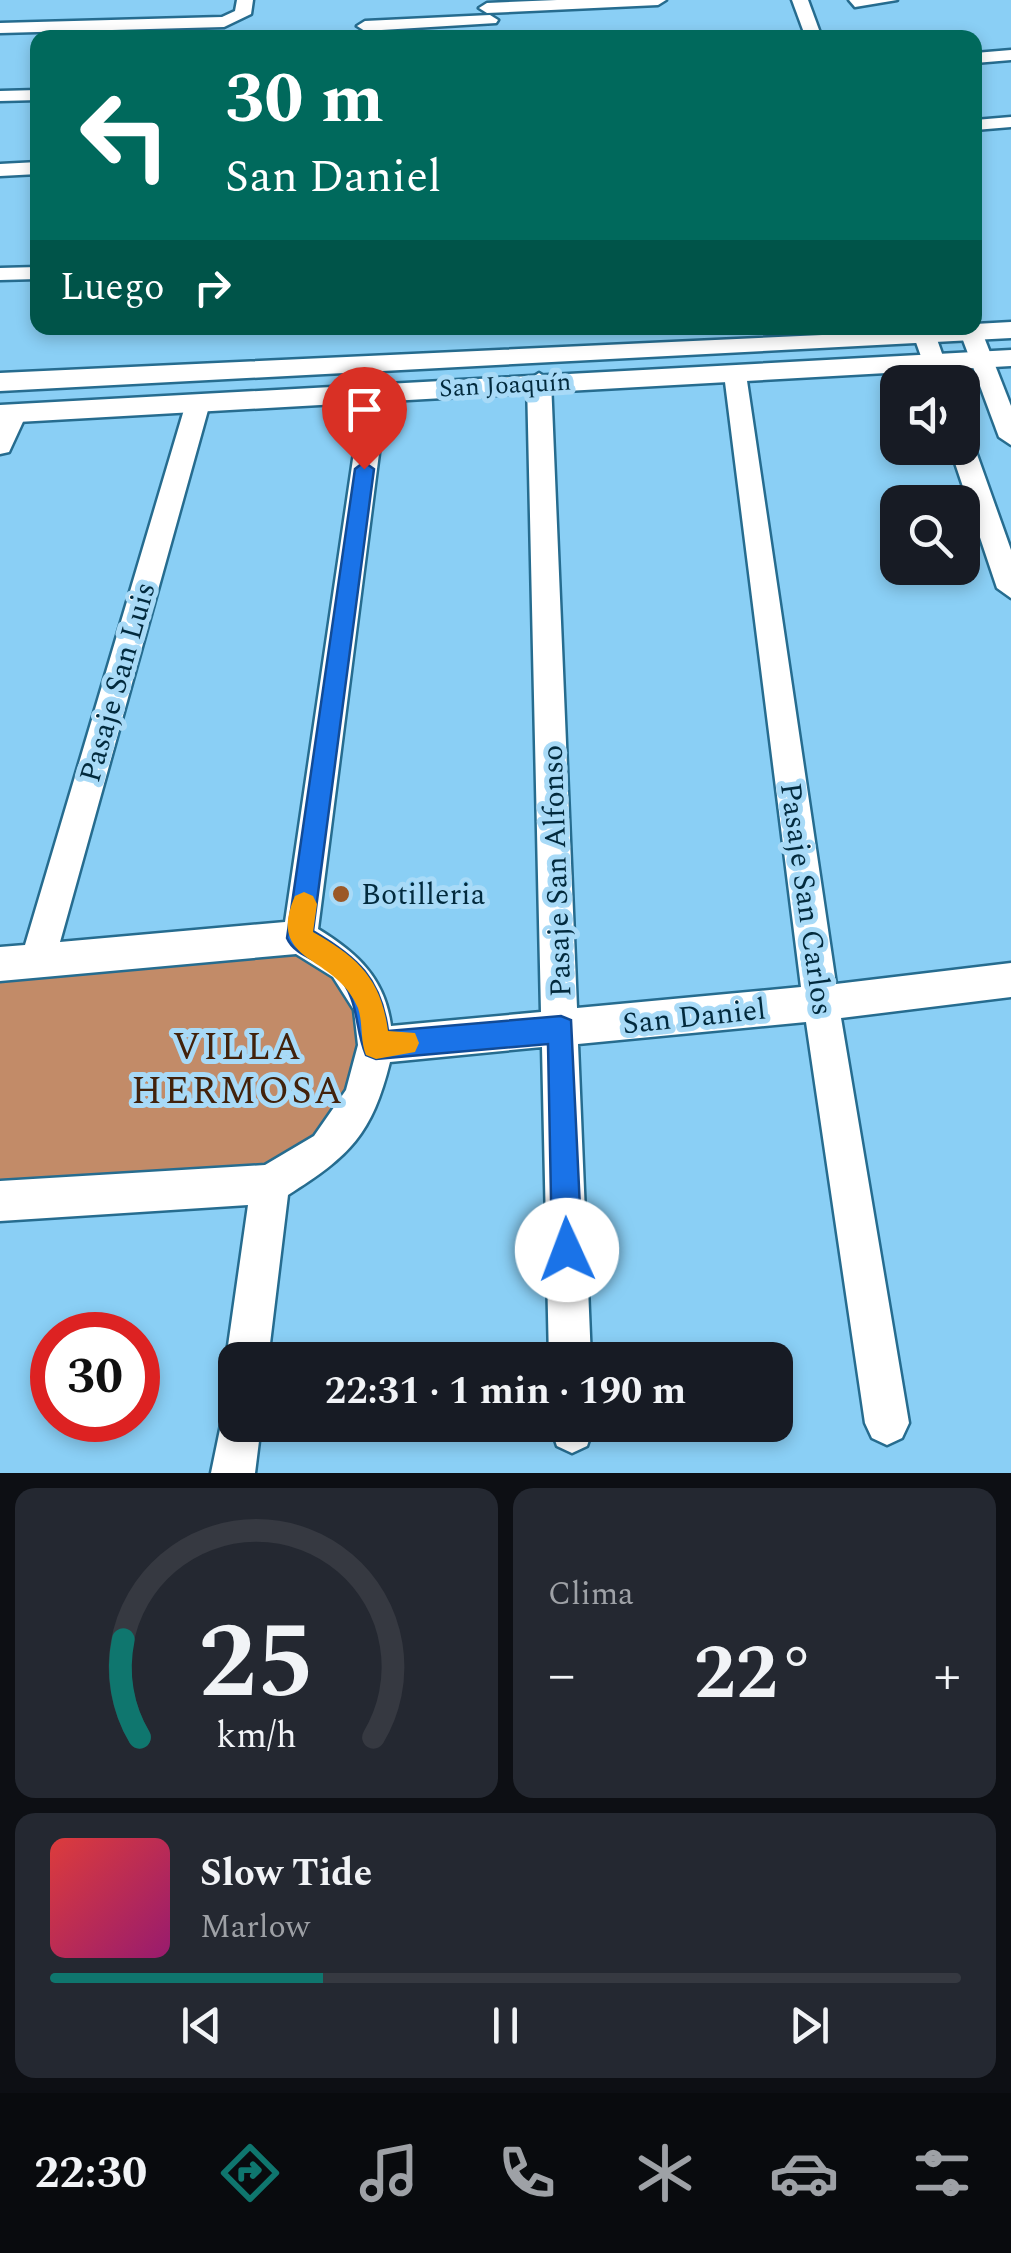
<!DOCTYPE html>
<html lang="es">
<meta charset="utf-8">
<style>
:root{--surface:#171b24;--page:#242831;--text:#f1f3f6;--muted:#9ea1a6;--line:#363941;--accent:#0f766e}
body{margin:0;font-family:Spectral,serif;background:var(--page);color:var(--text);height:100vh;display:flex;flex-direction:column;font-size:38px;white-space:nowrap}
*{box-sizing:border-box;margin:0}
p{font-size:32px;color:var(--muted)}
.icon{flex:none;width:55px;height:55px;fill:none;stroke:currentColor;stroke-width:2;stroke-linecap:round;stroke-linejoin:round}
.map{position:relative;height:1473px;overflow:hidden}
.sheet{display:flex;flex-direction:column;gap:15px;padding:15px;background:#0d0f14;flex:1}
.sheet>*{flex:none}
.banner{position:absolute;left:30px;top:30px;width:952px;height:305px;border-radius:20px;box-shadow:0 5px 15px #0003;background:#00695c;color:#fff;overflow:hidden}
.buttons{position:absolute;left:880px;top:365px;display:grid;gap:20px}
.buttons a{display:grid;place-items:center;width:100px;height:100px;border-radius:20px;background:var(--surface);box-shadow:0 5px 15px #0003;font-size:50px}
.speed{position:absolute;left:30px;top:1312px;display:flex;gap:20px;font-size:50px;font-weight:700;text-align:center}
.speed>*{display:grid;place-content:center;width:130px;height:130px;border-radius:50%;background:var(--surface);box-shadow:0 5px 15px #0003;line-height:1}
.speed .limit{border:15px solid #d22;background:#fff;color:#111}
.pin{position:absolute;display:grid;place-items:center;width:85px;height:85px;color:#fff;margin:-102px -42px;border-radius:50% 50% 50% 0;rotate:-45deg;box-shadow:0 0 10px #0007}
.pin .icon{rotate:45deg}
.me{position:absolute;width:110px;margin:-55px;rotate:358deg;stroke-linejoin:round;filter:drop-shadow(0 0 8px #0008)}
.turn{display:flex;align-items:center;gap:35px;height:210px;padding:0 30px;font-size:45px}
.turn .icon{width:130px;height:130px;stroke-width:2.5}
.turn b{display:block;font-size:70px;line-height:85px}
.then{display:flex;align-items:center;height:95px;padding:0 30px;background:#0003;gap:20px;font-size:38px}
.big{font-size:75px;font-weight:700;line-height:1.1}
.sheet .tile{flex:1;display:flex;flex-direction:column;justify-content:center;gap:15px;min-width:0;padding:0 35px;border-radius:20px;background:var(--page)}
.sheet .dial{align-items:center;gap:0}
.dial svg{height:260px;overflow:visible;fill:none;stroke:var(--line);stroke-width:7;stroke-linecap:round;text-anchor:middle}
.dial text{fill:var(--text);stroke:none}
.song{display:flex;align-items:center;gap:30px}
.cover{width:120px;height:120px;border-radius:15px;background:linear-gradient(135deg,hsl(0 70% 55%),hsl(320 70% 35%))}
.played{height:10px;border-radius:5px;background:linear-gradient(90deg,var(--accent) 30%,var(--line) 30%)}
.keys{display:flex;justify-content:space-around;direction:ltr}
.heat{display:flex;justify-content:space-between;align-items:center;font-size:55px;direction:ltr}
.sheet .tiles{flex:1;display:grid;gap:15px;grid-template-columns:1fr 1fr}
.tile:last-child{grid-column:span 2}
.trip{position:absolute;left:218px;top:1342px;width:575px;height:100px;border-radius:20px;background:var(--surface);box-shadow:0 5px 15px #0003;font-weight:700;line-height:100px;text-align:center}
.menu{display:flex;height:160px;justify-content:space-around;align-items:center;background:#090b0e;color:var(--muted)}
.menu .icon{width:70px;height:70px}
.menu .selected{color:var(--accent)}
.menu b{font-size:45px;color:var(--text)}
.map>svg:first-child{display:block}
.green{fill:#c28b68}
.lines{fill:none;stroke-linecap:round;stroke-linejoin:round}
.minor-casing{stroke:#266c8f;stroke-width:5}
.tertiary-casing{stroke:#266c8f;stroke-width:5}
.minor{fill:#fff;fill-rule:evenodd}
.tertiary{fill:#fff;fill-rule:evenodd}
.route{fill:#1a73e8;stroke:#114b97;stroke-width:2.5}
.slow{fill:#f59e0b}
.poi-dot{fill:#9b5827;stroke:#a8daf7;stroke-width:4}
.labels{text-anchor:middle;stroke-width:10;stroke-linejoin:round;paint-order:stroke}
.far-street-label{font-size:25px;fill:#022a3d;stroke:#a8daf7}
.street-label{font-size:30px;fill:#022a3d;stroke:#a8daf7}
.poi-label{font-size:30px;fill:#022a3d;stroke:#a8daf7;text-anchor:start}
.near-neighbourhood-label{font-size:38px;letter-spacing:2.5px;fill:#42220b;stroke:#a8daf7}
</style>
<div class="map">
<svg width="1011" height="1473" viewBox="0 0 1011 1473">
<rect width="100%" height="100%" fill="#8acff5"/>
<!-- green -->
<polygon class="green" points="300,937 371,1005 362,1099 270,1184 0,1201 0,964"/>
<g class="lines">
<!-- minor casing -->
<g class="minor-casing">
<g id="minor">
<polygon points="237,0 253,0 251,14 224,27 0,33 0,23 222,17 235,11"/>
<polygon points="557,0 666,0 658,5 487,13 479,8 487,3"/>
<polygon points="792,0 808,0 822,38 806,38"/>
<polygon points="849,0 897,0 855,7"/>
<polygon points="490,15 498,20 496,23 365,31 357,26 365,21"/>
<polygon points="1011,50 1011,60 975,63 975,53"/>
<polygon points="38,90 38,100 0,101 0,91"/>
<polygon points="1011,117 1011,127 975,130 975,120"/>
<polygon points="38,162 38,174 0,176 0,164"/>
<polygon points="38,267 38,279 0,280 0,268"/>
<polygon points="975,326 982,332 1011,406 1011,445 999,437 960,332"/>
<polygon points="911,328 933,328 952,382 930,382"/>
<path d="M735,367L746,374L836,984L1011,963V997L841,1018L909,1423L902,1438L887,1445L872,1438L865,1423L806,1022L578,1044L591,1360H549L542,1047L390,1062C372,1134 350,1156 288,1195L268,1360H235L232,1375L226,1360L248,1205L0,1221V1181L265,1165L314,1136L346,1090L358,1045L354,1010L333,977L296,954L0,981V947L25,945L186,403L198,395L210,403L60,942L285,922L363,391L375,383L387,391L318,929C357,953 385,978 391,1026L541,1012L527,381L539,373L551,381L577,1008L801,987L724,374Z"/>
<polygon points="15,405 27,413 9,452 0,454 0,420 7,407"/>
<polygon points="962,438 974,446 1011,550 1011,598 997,588 950,448 962,448"/>
<polygon points="235,1405 235,1425 261,1425 255,1473 211,1473 224,1410"/>
<polygon points="550,1425 594,1425 587,1446 572,1453 557,1446"/>
</g>
</g>
<!-- tertiary casing -->
<g class="tertiary-casing">
<g id="tertiary">
<polygon points="1011,322 1011,338 0,391 0,373 975,328 975,324"/>
<polygon points="1011,350 1011,366 0,423 0,405"/>
</g>
</g>
<!-- minor -->
<use href="#minor" class="minor"/>
<!-- tertiary -->
<use href="#tertiary" class="tertiary"/>
</g>
<!-- route -->
<path class="route" d="M364,462L374,469L313,931C357,957 381,978 388,1031L561,1016L571,1020L582,1250L578,1260L567,1265L556,1260L552,1250L548,1044L376,1059L366,1055C354,1027 360,999 337,975C322,960 295,957 287,938L355,469Z"/>
<!-- slow -->
<path class="slow" d="M304,892L313,896L317,904L313,932C357,957 381,978 388,1031L415,1033L419,1043L415,1052L376,1059L366,1055C360,1040 363,1022 358,1008C336,953 265,965 295,896Z"/>
<!-- markers -->
<circle class="poi-dot" cx="341" cy="894" r="10"/>
<g class="labels">
<!-- far-street labels -->
<g class="far-street-label">
<text transform="translate(505 384) rotate(-3)" y="9">San Joaquín</text>
</g>
<!-- street labels -->
<g class="street-label">
<text transform="translate(117 682) rotate(-74)" y="10">Pasaje San Luis</text>
<text transform="translate(556 871) rotate(-92)" y="10">Pasaje San Alfonso</text>
<text transform="translate(807 899) rotate(82)" y="10">Pasaje San Carlos</text>
<text transform="translate(694 1016) rotate(-6)" y="10">San Daniel</text>
</g>
<!-- poi labels -->
<g class="poi-label">
<text x="361" y="904">Botilleria</text>
</g>
<!-- near-neighbourhood labels -->
<g class="near-neighbourhood-label">
<text x="238" y="1059">VILLA<tspan x="238" dy="44">HERMOSA</tspan></text>
</g>
</g>
</svg>
<div class="buttons">
<a><svg class="icon" aria-label="sound" viewBox="0 0 24 24"><path d="M4 9h4l5-4v14l-5-4H4zM17 9q2 3 0 6"/></svg></a>
<a><svg class="icon" aria-label="search" viewBox="0 0 24 24"><circle cx="10" cy="10" r="6"/><path d="M15 15l6 6"/></svg></a>
</div>
<div class="speed"><div class="limit">30</div></div>
<div class="pin" style="left:364px;top:469px;background:#d93025"><svg class="icon" aria-label="arrive" viewBox="0 0 24 24"><path d="M6 21V4h12l-3 4 3 4H6"/></svg></div>
<svg class="me" style="left:567px;top:1250px" viewBox="-20 -20 40 40"><circle r="19" fill="#fff"/><path d="M0-13L10 11 0 6-10 11z" fill="#1a73e8"/></svg>
<div class="trip">22:31 · 1 min · 190 m</div>
<div class="banner">
<div class="turn"><svg class="icon" aria-label="left" viewBox="0 0 24 24"><path d="M17 20v-9H6M10 6l-5 5 5 5"/></svg><div><b>30 m</b>San Daniel</div></div>
<div class="then">Luego<svg class="icon" aria-label="right" viewBox="0 0 24 24"><path d="M7 20v-9h11M14 6l5 5-5 5"/></svg></div>
</div>
</div>
<section class="sheet">
<div class="tiles">
<div class="tile dial"><svg viewBox="0 0 100 80">
<path d="M14 69A42 42 0 1 1 86 69"/>
<path d="M14 69A42 42 0 0 1 9 39" stroke="#0f766e"/>
<text x="50" y="56" font-size="32" font-weight="700">25</text>
<text x="50" y="72" font-size="11">km/h</text>
</svg></div>
<div class="tile"><p>Clima</p>
<div class="heat"><a>−</a><b class="big">22°</b><a>+</a></div>
</div>
<div class="tile">
<div class="song"><i class="cover"></i><div><b>Slow Tide</b><p>Marlow</p></div></div>
<div class="played"></div>
<div class="keys"><svg class="icon" aria-label="previous" viewBox="0 0 24 24"><path d="M18 5L8 12l10 7zM5 5v14"/></svg><svg class="icon" aria-label="pause" viewBox="0 0 24 24"><path d="M8 5v14M16 5v14"/></svg><svg class="icon" aria-label="next" viewBox="0 0 24 24"><path d="M6 5l10 7-10 7zM19 5v14"/></svg></div>
</div>
</div>
</section>
<nav class="menu">
<b>22:30</b>
<svg class="icon selected" aria-label="directions" viewBox="0 0 24 24"><path d="M12 3l9 9-9 9-9-9zM9 14v-3h6M13 9l2 2-2 2"/></svg>
<svg class="icon" aria-label="music" viewBox="0 0 24 24"><path d="M9 18V5l10-2v13"/><circle cx="6" cy="18" r="3"/><circle cx="16" cy="16" r="3"/></svg>
<svg class="icon" aria-label="phone" viewBox="0 0 24 24"><path d="M5 4h4l2 5-3 2q2 4 5 5l2-3 5 2v4C11 20 4 13 5 4z"/></svg>
<svg class="icon" aria-label="climate" viewBox="0 0 24 24"><path d="M12 3v18M4 7l16 10M4 17L20 7"/></svg>
<svg class="icon" aria-label="car" viewBox="0 0 24 24"><path d="M5 17H2v-5l4-1 3-4h7l3 4 3 1v5h-3M9 17h6M6 11h13"/><circle cx="7" cy="17" r="2"/><circle cx="17" cy="17" r="2"/></svg>
<svg class="icon" aria-label="filters" viewBox="0 0 24 24"><path d="M4 7h16M4 17h16"/><circle cx="9" cy="7" r="2"/><circle cx="15" cy="17" r="2"/></svg>
</nav>
